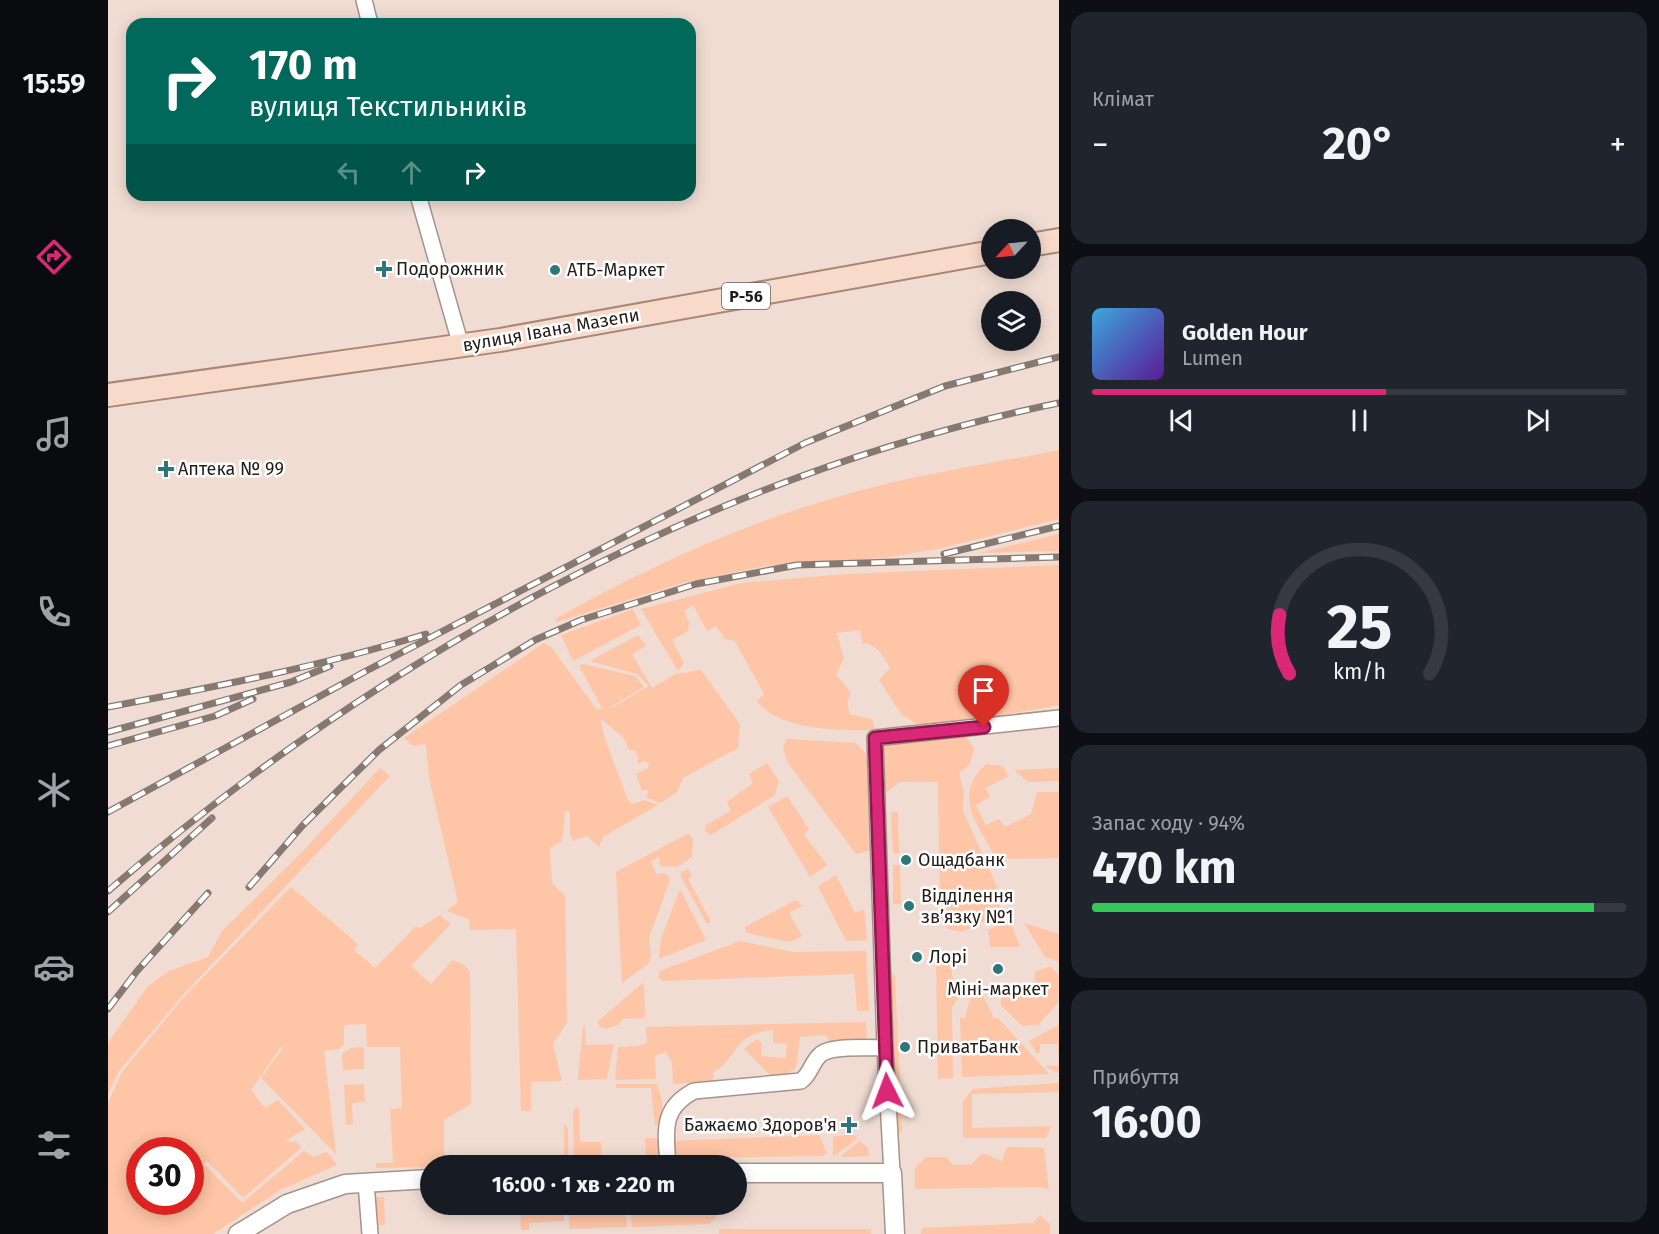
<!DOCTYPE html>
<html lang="uk">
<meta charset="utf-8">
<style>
:root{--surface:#171b24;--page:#20242c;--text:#f1f3f6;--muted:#9ea1a6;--line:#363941;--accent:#db2777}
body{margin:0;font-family:"Fira Sans",sans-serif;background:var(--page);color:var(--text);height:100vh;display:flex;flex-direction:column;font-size:22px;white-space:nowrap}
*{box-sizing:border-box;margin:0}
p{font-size:20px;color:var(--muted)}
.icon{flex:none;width:33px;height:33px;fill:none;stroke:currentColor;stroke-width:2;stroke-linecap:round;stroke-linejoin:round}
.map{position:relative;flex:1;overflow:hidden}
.panel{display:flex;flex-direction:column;gap:12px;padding:12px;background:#0d0f14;width:600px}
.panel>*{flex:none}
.hud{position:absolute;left:18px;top:18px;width:570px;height:183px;border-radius:18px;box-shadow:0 3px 15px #0003;background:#00695c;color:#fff;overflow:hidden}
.needle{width:39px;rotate:244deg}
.fabs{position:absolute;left:873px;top:219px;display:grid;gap:12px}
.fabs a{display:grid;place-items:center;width:60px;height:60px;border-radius:50%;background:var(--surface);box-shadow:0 3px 15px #0003;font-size:30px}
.speed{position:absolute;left:18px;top:1137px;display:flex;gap:12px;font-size:30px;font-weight:700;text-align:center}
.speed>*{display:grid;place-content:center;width:78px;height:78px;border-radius:50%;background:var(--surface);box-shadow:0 3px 15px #0003;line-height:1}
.speed .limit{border:9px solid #d22;background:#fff;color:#111}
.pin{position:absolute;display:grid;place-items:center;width:51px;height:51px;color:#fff;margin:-62px -26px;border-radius:50% 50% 50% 0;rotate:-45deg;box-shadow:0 0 6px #0007}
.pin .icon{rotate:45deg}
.me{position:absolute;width:66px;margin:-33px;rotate:357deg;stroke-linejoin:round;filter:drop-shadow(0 0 4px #0008)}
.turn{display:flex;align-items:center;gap:21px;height:126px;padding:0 24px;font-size:27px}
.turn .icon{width:78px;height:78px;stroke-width:2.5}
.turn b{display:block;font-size:42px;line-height:51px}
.lanes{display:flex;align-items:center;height:57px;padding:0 24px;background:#0003;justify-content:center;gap:30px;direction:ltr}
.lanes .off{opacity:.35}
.big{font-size:45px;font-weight:700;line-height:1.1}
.panel .widget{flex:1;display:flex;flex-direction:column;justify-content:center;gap:9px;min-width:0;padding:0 21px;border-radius:18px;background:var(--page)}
.panel .dial{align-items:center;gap:0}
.dial svg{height:156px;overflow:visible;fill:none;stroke:var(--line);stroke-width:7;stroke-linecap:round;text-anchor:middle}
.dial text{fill:var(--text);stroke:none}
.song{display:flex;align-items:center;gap:18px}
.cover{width:72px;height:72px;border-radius:9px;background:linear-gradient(135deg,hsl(200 70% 55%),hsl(270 70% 35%))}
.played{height:6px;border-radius:3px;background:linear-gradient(90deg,var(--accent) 55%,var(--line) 55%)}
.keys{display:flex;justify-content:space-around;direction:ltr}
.heat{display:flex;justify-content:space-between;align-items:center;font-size:33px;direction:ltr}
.charge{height:9px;border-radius:4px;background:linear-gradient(90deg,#34c759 94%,var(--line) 0)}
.trip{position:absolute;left:312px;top:1155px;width:327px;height:60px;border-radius:30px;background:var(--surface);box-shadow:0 3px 15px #0003;font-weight:700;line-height:60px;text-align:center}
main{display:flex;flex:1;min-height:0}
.menu{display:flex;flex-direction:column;width:108px;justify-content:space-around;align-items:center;background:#090b0e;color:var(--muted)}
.menu .icon{width:42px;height:42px}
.menu .active{color:var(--accent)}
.menu b{font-size:27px;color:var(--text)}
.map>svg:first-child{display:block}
.green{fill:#fec5a6;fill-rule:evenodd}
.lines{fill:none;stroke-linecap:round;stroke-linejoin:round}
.minor-casing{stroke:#a5938a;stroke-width:18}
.tertiary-casing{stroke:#a5938a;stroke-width:21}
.primary-casing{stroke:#a98775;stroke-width:26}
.minor{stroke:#fff;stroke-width:15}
.tertiary{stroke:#fff;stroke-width:18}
.primary{stroke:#f7daca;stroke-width:22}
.rail-casing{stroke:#867972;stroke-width:7}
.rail{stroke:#fff;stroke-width:4.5;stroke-dasharray:14;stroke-linecap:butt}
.route-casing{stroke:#8e194d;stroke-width:15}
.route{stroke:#db2777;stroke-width:10}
.poi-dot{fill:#2d767a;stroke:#fff;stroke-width:2}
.labels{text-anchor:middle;stroke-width:5;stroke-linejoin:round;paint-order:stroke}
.shield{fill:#fff;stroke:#65605d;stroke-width:1.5}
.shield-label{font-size:16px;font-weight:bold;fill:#231c18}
.poi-label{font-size:18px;fill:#231c18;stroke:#fff;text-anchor:start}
.street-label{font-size:18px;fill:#231c18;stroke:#fff}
</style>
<main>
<nav class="menu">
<b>15:59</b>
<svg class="icon active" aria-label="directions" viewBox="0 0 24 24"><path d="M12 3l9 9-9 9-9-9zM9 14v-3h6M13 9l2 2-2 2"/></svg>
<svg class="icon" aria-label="music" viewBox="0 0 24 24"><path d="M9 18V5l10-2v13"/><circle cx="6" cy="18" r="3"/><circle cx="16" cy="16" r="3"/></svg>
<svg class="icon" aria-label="phone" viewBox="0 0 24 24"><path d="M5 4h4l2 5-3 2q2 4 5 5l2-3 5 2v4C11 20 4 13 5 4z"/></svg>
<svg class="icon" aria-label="climate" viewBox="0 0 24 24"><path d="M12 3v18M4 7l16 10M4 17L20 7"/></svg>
<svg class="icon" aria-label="car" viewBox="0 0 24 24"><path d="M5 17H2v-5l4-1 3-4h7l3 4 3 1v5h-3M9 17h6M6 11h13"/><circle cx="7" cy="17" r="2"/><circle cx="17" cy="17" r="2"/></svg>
<svg class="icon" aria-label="filters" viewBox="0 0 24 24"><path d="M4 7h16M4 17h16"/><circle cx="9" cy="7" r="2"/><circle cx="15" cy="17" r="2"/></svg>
</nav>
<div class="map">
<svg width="951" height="1234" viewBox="0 0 951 1234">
<rect width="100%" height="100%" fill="#f0dcd2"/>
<!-- green -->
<g class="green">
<path d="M951,450V519L830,549L776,558L657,566L575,583L449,622L447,619C545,564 645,519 754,490C818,473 886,463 951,450Z"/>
<polygon points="951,534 951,551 871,553"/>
<path d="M951,565V705L817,729L794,715L771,680L782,668C774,654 770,645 754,643L752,630L729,633L736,659L728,674L743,693L739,703L742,714L765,720L766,730C733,731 670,731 649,701L656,694L627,641L617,639L608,626L599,631L585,605L576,611L581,622L580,631L564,640L576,663L570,671L533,609L634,583L738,574Z"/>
<polygon points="525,609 533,625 465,661 453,635"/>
<polygon points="530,635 538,646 524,654 544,688 568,674 593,670 632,724 630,748 575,778 569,792 553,803 539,798 540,790 534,790 528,774 540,768 541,763 536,761 530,764 530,756 526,750 521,750 516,738 492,718 497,739 519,798 524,804 537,800 550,805 495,837 491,847 479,836 465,841 462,834 462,812 457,811 454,841 442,848 444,883 457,896 459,1023 445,1044 454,1081 423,1082 423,1111 413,1111 408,929 362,930 361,919 338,911 350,902 321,778 318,744 305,746 296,738 436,643 444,648 489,710 494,708 471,666 475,664 527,676 536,687 504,706 494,708 505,707 541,686 529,674 482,661"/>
<polygon points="856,733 866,749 862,764 851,773 856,792 855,811 894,898 888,916 854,932 840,929 832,918 842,903 832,899 830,782 792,782 779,792 771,780 776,744"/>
<polygon points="679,739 748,743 759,755 761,851 748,854 680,763 675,748"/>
<polygon points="659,763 671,781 667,795 603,835 597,831 598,825 623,811 619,802 645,783 641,774"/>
<path d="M878,764L895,766L900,776L878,788L882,797L868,805L878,825L891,819L897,827L923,814L929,792H951V858L903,859L886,855C869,823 844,795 878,764Z"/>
<polygon points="272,768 282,776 74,996 11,1071 0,1094 0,1043 40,986 61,971 100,957 114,931 192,854"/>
<polygon points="951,768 951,781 920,782 906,770"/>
<polygon points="679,796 701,829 696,835 719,865 702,877 660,807"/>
<polygon points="783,812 790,812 791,853 785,853"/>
<polygon points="581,833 585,839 584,857 569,867 552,866 551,856 543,862 548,874 558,873 562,880 541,938 543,956 540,964 514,983 508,872"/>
<polygon points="785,865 792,865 793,904 785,904"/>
<polygon points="580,869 584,876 580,879 603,922 599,924 573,877 573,872"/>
<polygon points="728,875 747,913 756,909 759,940 738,941 710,886"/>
<path d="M183,887L250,944L246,950L267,968L308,926L312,928L332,915L343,924L303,966L323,984L345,960L356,965L362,971L363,1104L336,1120V1162L322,1167L268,1168V1163H285L282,1109L294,1108L292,1047H259L258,1024L236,1025V1044L231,1049L216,1051L228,1154L153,1078L177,1045L172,1048L143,1090L157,1108L170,1100L197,1129L177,1141L188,1142L194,1147L135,1198L99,1161L96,1164L134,1203L196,1151L205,1157L219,1152L229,1165L172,1190L105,1234H0V1103L14,1072L76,997ZM82,1150V1202H32V1150Z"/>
<polygon points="572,889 598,940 551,959 553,938"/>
<polygon points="688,900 694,906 683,912 682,915 694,936 682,942 638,933 637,927"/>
<polygon points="902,920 912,947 882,947 880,930"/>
<polygon points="916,923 951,934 951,962 937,957"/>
<polygon points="632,941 685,952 758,951 761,1011 749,1011 746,974 555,981 550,978 552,971"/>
<polygon points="843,953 844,976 852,995 844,1007 845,1078 830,1079 828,954"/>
<polygon points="942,966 951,975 950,1003 930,1025 914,1026 893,1005 892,992 926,991 927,972"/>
<polygon points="782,973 787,976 794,1131 790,1135 786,1131 777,976"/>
<polygon points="536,982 537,1018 515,1019 510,1025 497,1029 491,1026 490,1021"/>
<polygon points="863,994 874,994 886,1018 890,1018 941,1074 854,1077 852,1018 857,1018"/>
<path d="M758,1022L759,1039L723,1045L718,1035L692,1037L688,1068L668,1081L636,1049L649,1039L653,1042V1056L678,1058L679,1044L665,1043V1030C624,1033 628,1062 605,1072V1082L565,1084L564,1063L558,1052L547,1056L548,1079L507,1080L510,1047L531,1046L539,1043L538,1027Z"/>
<polygon points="951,1025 951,1072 949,1073 937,1066 951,1066 950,1044 932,1044 932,1052 929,1054 921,1041"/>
<polygon points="475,1026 477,1026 478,1045 506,1044 499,1079 470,1080"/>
<polygon points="256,1047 256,1069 235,1070 234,1054 243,1048"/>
<polygon points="951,1083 951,1092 864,1094 864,1128 943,1126 938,1138 855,1138 855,1101 865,1089"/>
<polygon points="256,1084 257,1102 244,1103 245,1124 238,1125 236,1085"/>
<polygon points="508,1084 549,1084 554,1101 554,1120 547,1126 543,1088 508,1088"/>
<polygon points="467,1108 471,1108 472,1142 493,1142 494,1164 466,1164 465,1112"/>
<polygon points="456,1123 460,1129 460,1164 397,1165 397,1159 456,1156"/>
<polygon points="744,1134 750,1138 725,1157 725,1137"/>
<polygon points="711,1135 719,1153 715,1156 564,1158 562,1141"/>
<polygon points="537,1138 548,1138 552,1146 553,1158 549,1162 541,1163 538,1157"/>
<polygon points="752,1141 760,1148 761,1156 732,1157"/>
<polygon points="899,1147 936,1148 941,1190 932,1187 807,1189 807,1168 818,1157 838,1157 845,1165 864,1164 874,1153 894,1161"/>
<polygon points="265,1197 276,1197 277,1225 267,1225"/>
<polygon points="412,1205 456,1205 456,1221 421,1223 421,1230 413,1230"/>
<polygon points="461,1205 517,1205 519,1227 461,1229"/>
<polygon points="522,1205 607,1205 608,1218 601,1224 524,1227"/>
<polygon points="932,1215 942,1224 942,1234 813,1234 814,1228 925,1223"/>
<rect x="611" y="1229" width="152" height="5"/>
</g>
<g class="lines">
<!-- minor casing -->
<g class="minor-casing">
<g id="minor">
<polyline points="256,0 262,24"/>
<polyline points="310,195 353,346"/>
<path d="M560,1166C558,1132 552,1109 586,1091L693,1081C703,1074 703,1063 712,1055C722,1045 762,1048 777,1048"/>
<polyline points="784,1173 777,1048 767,738 951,718"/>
<polyline points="258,1182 262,1234"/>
</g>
</g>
<!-- tertiary casing -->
<g class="tertiary-casing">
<g id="tertiary">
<polyline points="628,1173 784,1173 787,1234"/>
<polyline points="130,1234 179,1204 237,1184 322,1179"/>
</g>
</g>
<!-- primary casing -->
<g class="primary-casing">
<g id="primary">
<polyline points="922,245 951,240"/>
<polyline points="0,395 392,340 884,252"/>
</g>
</g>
<!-- minor -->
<use href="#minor" class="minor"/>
<!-- tertiary -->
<use href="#tertiary" class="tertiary"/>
<!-- primary -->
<use href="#primary" class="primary"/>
<!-- rail casing -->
<g class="rail-casing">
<g id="rail">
<polyline points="836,554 951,526"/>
<path d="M0,707C107,687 214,666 318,634"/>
<polyline points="0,732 183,682 222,666"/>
<polyline points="0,746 107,716 145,699"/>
<polyline points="0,812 258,671 697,443 837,386 951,357"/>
<polyline points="141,887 195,825 271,750 353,685 427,640 473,620 588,584 689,565 951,557"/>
<path d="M0,891C270,658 599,475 951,403"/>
<polyline points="0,912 104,818"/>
<polyline points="0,1009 29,971 100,893"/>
</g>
</g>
<!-- rail -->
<use href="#rail" class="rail"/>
</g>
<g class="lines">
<!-- route casing -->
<g class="route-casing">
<polyline id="route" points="779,1091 767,738 876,727"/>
</g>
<!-- route -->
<use href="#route" class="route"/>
</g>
<!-- markers -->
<g class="poi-dot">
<path d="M273 260h6v6h6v6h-6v6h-6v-6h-6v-6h6z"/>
<circle cx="447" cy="270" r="6"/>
<path d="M55 460h6v6h6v6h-6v6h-6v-6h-6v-6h6z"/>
<circle cx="798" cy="860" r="6"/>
<circle cx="801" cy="906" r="6"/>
<circle cx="809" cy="957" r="6"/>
<circle cx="890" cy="969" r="6"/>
<circle cx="797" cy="1047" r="6"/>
<path d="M738 1116h6v6h6v6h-6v6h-6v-6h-6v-6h6z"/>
</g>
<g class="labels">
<!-- shield labels -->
<rect class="shield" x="614" y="283" width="48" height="26" rx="4.5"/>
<g class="shield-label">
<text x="638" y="302">Р-56</text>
</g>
<!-- poi labels -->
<g class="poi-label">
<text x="288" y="275">Подорожник</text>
<text x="459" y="276">АТБ-Маркет</text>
<text x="70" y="475">Аптека № 99</text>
<text x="810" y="866">Ощадбанк</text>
<text x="813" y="902">Відділення<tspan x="813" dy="21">зв’язку №1</tspan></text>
<text x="821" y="963">Лорі</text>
<text x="890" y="995" text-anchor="middle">Міні-маркет</text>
<text x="809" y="1053">ПриватБанк</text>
<text x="729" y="1131" text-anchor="end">Бажаємо Здоров'я</text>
</g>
<!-- street labels -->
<g class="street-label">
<text transform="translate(443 330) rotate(-10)" y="6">вулиця Івана Мазепи</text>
</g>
</g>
</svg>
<div class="fabs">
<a><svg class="needle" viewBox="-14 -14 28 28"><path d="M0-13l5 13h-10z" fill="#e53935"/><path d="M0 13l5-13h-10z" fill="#9ea1a6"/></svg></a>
<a><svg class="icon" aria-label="layers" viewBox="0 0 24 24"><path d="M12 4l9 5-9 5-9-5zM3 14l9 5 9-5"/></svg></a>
</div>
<div class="speed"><div class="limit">30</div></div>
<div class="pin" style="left:876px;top:727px;background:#d93025"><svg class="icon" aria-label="arrive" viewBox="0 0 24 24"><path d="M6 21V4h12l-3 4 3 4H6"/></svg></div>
<svg class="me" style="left:779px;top:1091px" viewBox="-20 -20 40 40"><path d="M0-17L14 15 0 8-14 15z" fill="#db2777" stroke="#fff" stroke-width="4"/></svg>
<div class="trip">16:00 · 1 хв · 220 m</div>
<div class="hud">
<div class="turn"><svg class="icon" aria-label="right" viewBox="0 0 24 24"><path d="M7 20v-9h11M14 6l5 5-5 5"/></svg><div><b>170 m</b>вулиця Текстильників</div></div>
<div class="lanes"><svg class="icon off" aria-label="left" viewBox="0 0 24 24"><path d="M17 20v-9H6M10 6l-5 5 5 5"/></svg><svg class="icon off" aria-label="ahead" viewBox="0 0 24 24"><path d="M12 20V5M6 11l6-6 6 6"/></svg><svg class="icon" aria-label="right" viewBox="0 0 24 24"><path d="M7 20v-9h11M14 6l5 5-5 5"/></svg></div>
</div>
</div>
<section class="panel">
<div class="widget"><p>Клімат</p>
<div class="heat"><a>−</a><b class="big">20°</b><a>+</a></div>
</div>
<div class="widget">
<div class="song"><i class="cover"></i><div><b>Golden Hour</b><p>Lumen</p></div></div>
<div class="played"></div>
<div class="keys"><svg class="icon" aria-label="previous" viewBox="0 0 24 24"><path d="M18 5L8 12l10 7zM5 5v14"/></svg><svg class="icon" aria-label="pause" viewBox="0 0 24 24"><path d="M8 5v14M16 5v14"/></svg><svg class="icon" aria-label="next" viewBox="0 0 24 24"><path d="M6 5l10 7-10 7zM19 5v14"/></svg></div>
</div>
<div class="widget dial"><svg viewBox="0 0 100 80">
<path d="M14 69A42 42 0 1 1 86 69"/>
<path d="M14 69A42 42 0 0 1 9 39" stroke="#db2777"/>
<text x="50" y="56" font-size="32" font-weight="700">25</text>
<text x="50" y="72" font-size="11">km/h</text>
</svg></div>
<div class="widget"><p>Запас ходу · 94%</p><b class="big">470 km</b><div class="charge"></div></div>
<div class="widget"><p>Прибуття</p><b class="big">16:00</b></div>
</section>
</main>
